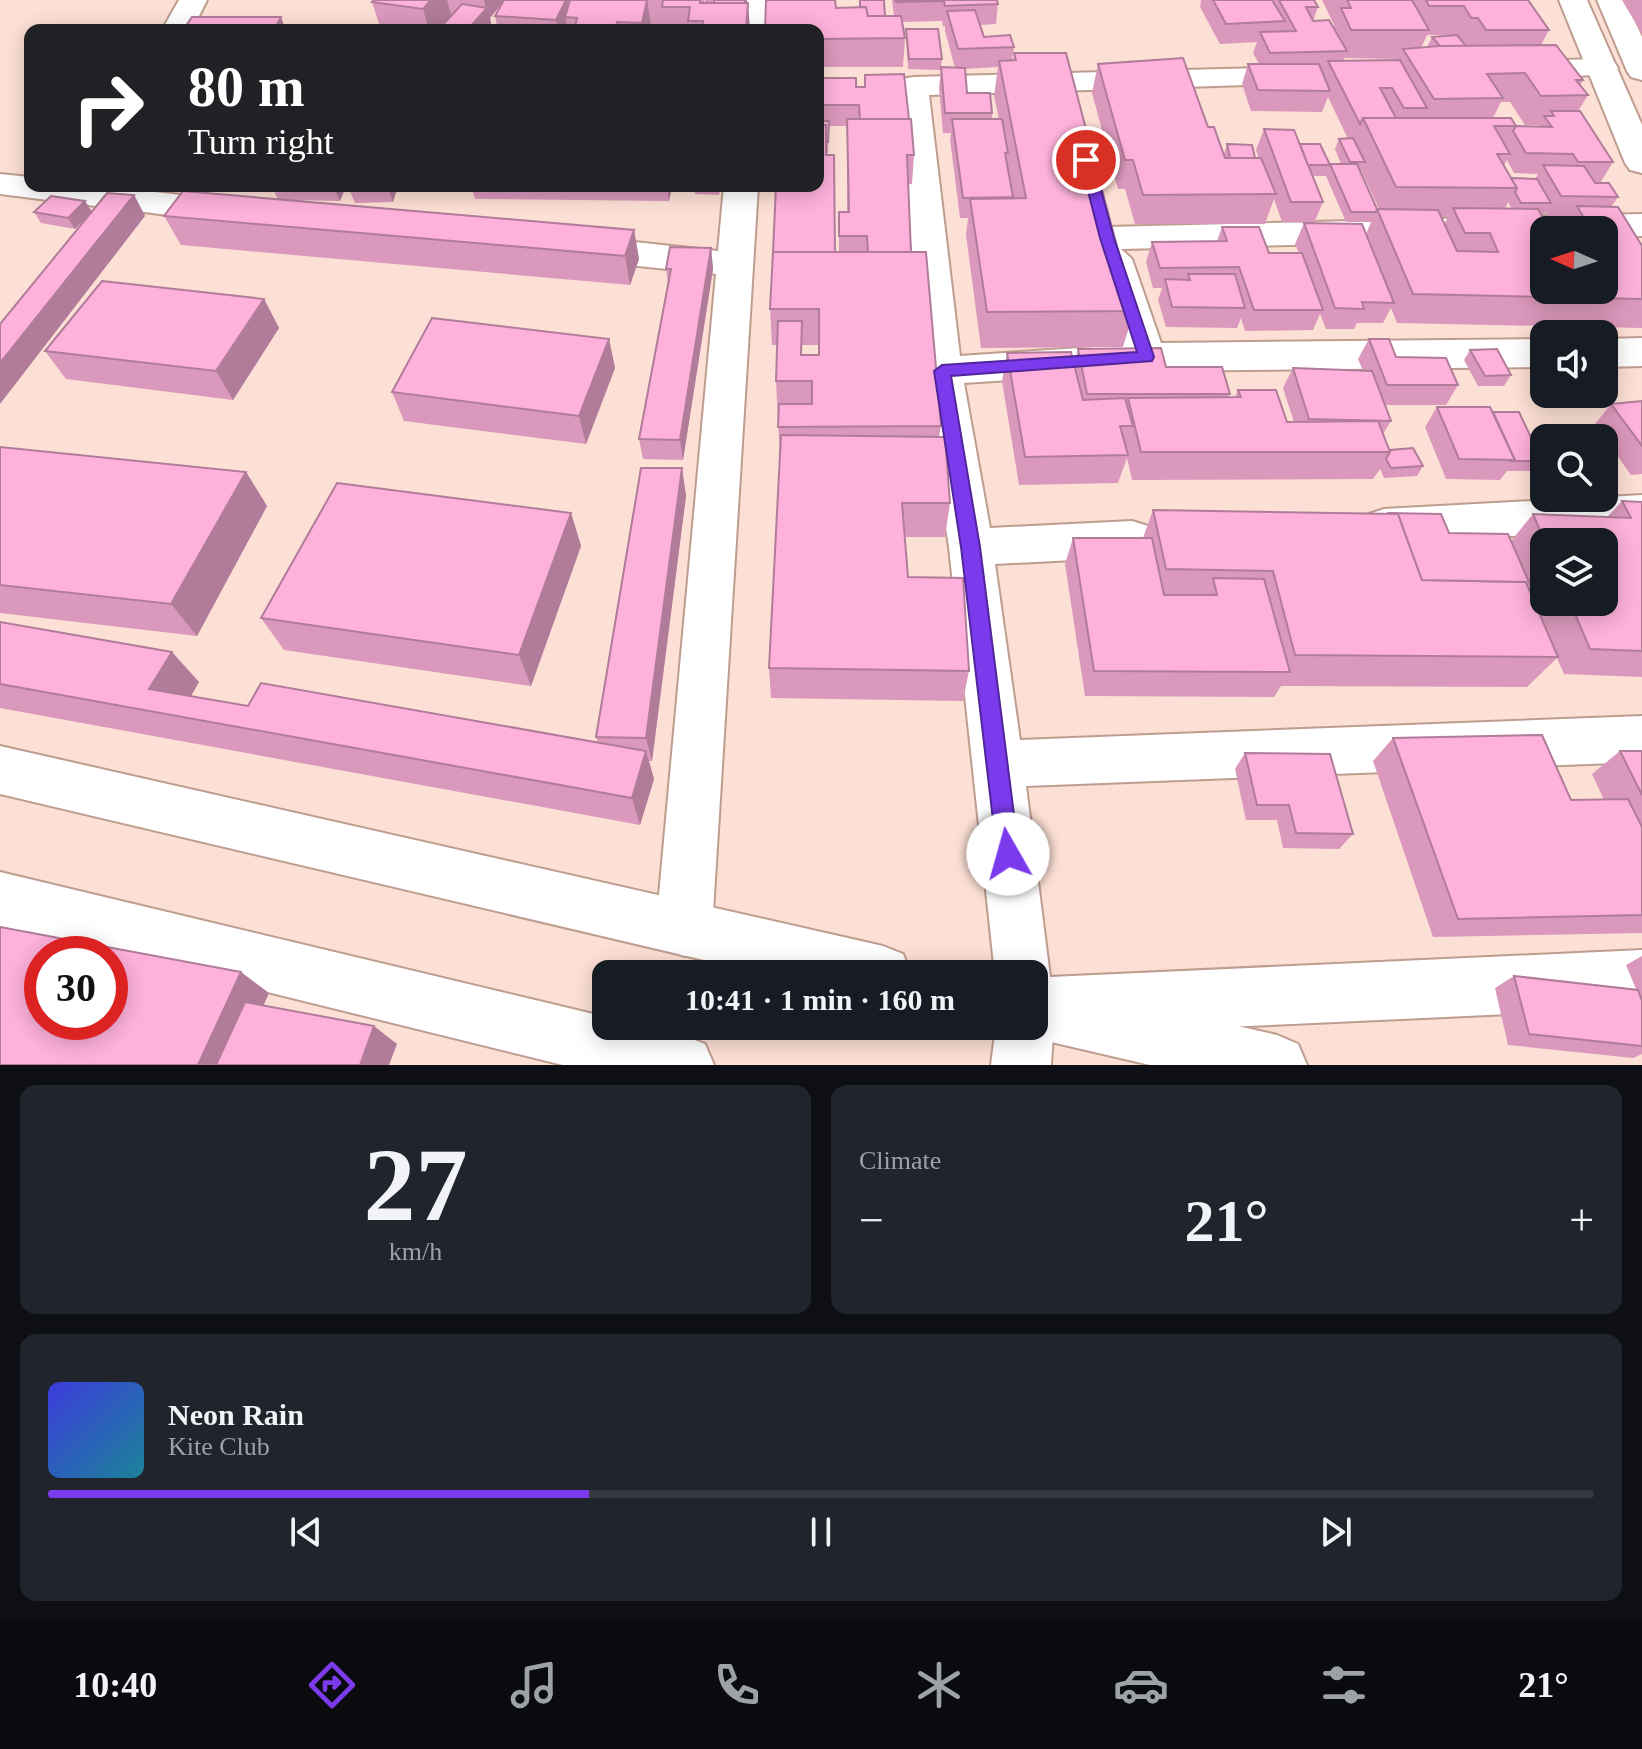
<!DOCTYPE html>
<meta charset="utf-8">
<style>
:root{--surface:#171b24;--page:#20242c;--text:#f1f3f6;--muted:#9ea1a6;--line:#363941;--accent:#7c3aed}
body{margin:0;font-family:Georgia,serif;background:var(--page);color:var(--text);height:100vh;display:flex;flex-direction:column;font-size:30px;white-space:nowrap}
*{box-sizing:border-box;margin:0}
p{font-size:26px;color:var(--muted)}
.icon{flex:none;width:44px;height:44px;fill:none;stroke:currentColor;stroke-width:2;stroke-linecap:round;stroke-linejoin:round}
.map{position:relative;height:1065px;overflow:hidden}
.panel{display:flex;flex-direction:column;gap:20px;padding:20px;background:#0d0f14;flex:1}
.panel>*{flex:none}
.top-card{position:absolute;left:24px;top:24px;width:800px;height:168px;border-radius:16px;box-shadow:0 4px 20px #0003;background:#202124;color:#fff;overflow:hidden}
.needle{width:52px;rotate:273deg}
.fabs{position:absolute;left:1530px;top:216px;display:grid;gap:16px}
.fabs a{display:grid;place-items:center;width:88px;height:88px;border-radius:16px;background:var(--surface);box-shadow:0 4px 20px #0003;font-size:40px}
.speed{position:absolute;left:24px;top:936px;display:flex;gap:16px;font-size:40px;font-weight:700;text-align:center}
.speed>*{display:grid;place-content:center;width:104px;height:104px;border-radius:50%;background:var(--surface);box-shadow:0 4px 20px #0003;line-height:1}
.speed .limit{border:12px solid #d22;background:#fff;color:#111}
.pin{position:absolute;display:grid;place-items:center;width:68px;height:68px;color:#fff;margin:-34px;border:4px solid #fff;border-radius:50%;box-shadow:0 2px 8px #0007}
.me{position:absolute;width:88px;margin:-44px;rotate:353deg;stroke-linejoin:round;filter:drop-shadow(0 0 6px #0008)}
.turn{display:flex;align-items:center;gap:28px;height:168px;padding:0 32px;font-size:36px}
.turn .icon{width:104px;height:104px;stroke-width:2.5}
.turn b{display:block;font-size:56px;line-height:68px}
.big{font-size:60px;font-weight:600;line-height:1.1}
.panel .tile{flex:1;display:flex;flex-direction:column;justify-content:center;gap:12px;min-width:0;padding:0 28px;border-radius:16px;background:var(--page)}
.panel .dial{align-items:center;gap:0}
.dial b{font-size:104px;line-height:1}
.song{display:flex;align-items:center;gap:24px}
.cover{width:96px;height:96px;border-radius:12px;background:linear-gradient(135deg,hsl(240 70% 55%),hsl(190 70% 35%))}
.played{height:8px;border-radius:4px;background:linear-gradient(90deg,var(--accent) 35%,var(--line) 35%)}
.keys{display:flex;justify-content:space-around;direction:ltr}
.heat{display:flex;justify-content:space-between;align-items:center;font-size:44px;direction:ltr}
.panel .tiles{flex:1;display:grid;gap:20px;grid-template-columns:1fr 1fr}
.tile:last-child{grid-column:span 2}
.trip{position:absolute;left:592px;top:960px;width:456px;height:80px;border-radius:16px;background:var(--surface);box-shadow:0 4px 20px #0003;font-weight:600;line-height:80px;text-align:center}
.tab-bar{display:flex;height:128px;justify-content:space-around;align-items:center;background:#090b0e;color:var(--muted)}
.tab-bar .icon{width:56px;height:56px}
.tab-bar .selected{color:var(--accent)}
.tab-bar b{font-size:36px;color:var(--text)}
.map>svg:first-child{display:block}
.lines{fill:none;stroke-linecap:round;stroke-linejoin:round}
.minor-casing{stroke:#be9d8f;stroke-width:4}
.tertiary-casing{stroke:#be9d8f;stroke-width:4}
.secondary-casing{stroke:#be9d8f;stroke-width:4}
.minor{fill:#fff;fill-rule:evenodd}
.tertiary{fill:#fff;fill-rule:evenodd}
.secondary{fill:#fff;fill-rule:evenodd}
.wall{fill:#da98bc;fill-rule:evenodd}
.shaded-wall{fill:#b17c99}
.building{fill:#fdb1db;stroke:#b17c99;stroke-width:2;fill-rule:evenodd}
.route{fill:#7c3aed;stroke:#51269a;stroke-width:2}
</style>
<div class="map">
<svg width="1642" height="1065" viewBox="0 0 1642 1065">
<rect width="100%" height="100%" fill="#fde0d5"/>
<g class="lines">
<!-- minor casing -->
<g class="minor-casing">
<g id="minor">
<polygon points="179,0 207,0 192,30 162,30"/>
<polygon points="741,0 769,0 768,30 738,30"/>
<polygon points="1603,59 1614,62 1618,68 1614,74 1516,79 1505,76 1501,70 1505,64 1516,61"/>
<polygon points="1303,67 1314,69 1318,76 1314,83 929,95 960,356 1123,345 1096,259 1107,249 1094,246 1089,238 1094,230 1107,227 1642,214 1642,236 1604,237 1604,230 1544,230 1544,239 1121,249 1132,259 1161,343 1544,339 1544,367 1146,371 964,383 990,528 1132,521 1148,526 1154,539 1148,552 1132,557 995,564 1020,740 1642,716 1642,762 1026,786 1050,977 1642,950 1642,1008 1053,1035 1051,1065 991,1065 996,1026 1034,1026 1034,974 995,974 949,547 922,371 898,86 902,79 913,77"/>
<polygon points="0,174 30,177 30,186 104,186 232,201 244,204 249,212 244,220 232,223 0,194"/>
<polygon points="724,186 758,186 712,928 704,948 684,956 664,948 656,928 716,274 579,260 566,256 561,248 566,240 579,236 718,251"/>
<polygon points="1642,338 1642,366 1604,367 1604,339"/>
<polygon points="1642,495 1642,529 1384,543 1369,538 1362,526 1369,514 1384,509"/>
</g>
</g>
<!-- tertiary casing -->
<g class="tertiary-casing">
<g id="tertiary">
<polygon points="1559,0 1587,0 1642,125 1642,173 1630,170 1625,163"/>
<polygon points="1597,0 1625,0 1642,37 1642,80 1631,77 1627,71"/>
</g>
</g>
<!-- secondary casing -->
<g class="secondary-casing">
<g id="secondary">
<polygon points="0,746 883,946 903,954 911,974 763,974 0,794"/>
<path d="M0,872L606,1017V1026C642,1026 672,1030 705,1044L714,1065H563L0,926Z"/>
<polygon points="1034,980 1277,1035 1298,1044 1307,1065 1150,1065 1034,1038 1012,1026 1034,1026"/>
</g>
</g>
<!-- minor -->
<use href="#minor" class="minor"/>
<!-- tertiary -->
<use href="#tertiary" class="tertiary"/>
<!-- secondary -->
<use href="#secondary" class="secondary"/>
</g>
<!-- wall -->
<g class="wall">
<path d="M374,0H704L705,3V0H747L750,30H665L664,26H651L650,30H568L567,26L565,30H381L372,2ZM503,2L495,16L498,30H491L492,29L490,18Z"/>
<path d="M892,0H997L998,4L996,24L980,25L984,37L1014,47L1012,60H1013L1014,53L1134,311L1123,347L981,348L966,235L968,218H960L950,139L951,133H943L939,88L941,70L908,69L906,40V29L942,59L941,67L955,68L945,31V26H943L942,21L902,22L905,38L903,67H818V30L836,8L860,7L885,16H894ZM998,67L994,96L999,119H992V113L967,93L965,69Z"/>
<path d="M1201,0H1314L1318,7L1313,21L1333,28L1334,25L1322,0H1528L1549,30L1541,45L1583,80L1580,85L1588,95L1578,111L1613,162L1600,183L1618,197L1611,207L1642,246V328L1397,323L1391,308L1383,323H1357L1354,329H1326L1320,314L1313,330L1245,331L1241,318L1237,328L1166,327L1158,300L1162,288H1153L1146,262L1152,242L1217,241L1222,227L1269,253H1299L1295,244L1304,223L1366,234L1371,222H1346L1326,176H1313L1323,202L1314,223L1282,222L1274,199L1265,224H1135L1125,189H1118L1092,93L1098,64L1208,127L1224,154L1227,144L1255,158H1259L1256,150L1264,129L1300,144L1330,164H1341L1335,149L1339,139H1348L1328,97L1322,112L1251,111L1242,84L1248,64H1259L1253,53L1257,42L1220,44L1200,7ZM1427,35H1451V36L1432,37L1427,47L1421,48ZM1344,58L1399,59L1398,60L1343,61ZM1501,102H1510L1525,125H1539L1538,127L1516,126L1493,118ZM1507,160L1514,173L1538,174L1535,179L1511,178L1504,165ZM1361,170L1379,209H1377L1360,172ZM1508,202L1512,209H1505ZM1546,212L1548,217H1569L1561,230H1604V290H1544L1541,214H1545ZM1441,217H1448L1444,224Z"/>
<polygon points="1622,0 1642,0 1642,34"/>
<path d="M865,75L909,119L914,155L912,184H908L911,252L941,426L939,437L950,503L945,537H904L908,577L969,671L963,701L771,698L769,668L780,461L776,381L777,345H772L770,309L818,186V78L856,87H865ZM829,126H847V212H839V252H835L826,153H828ZM802,345H819V355H802Z"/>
<polygon points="272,186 346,186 340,201 289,200 634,230 639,259 630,285 181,245 164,216 278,200"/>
<polygon points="348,186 422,186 421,188 397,189 393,202 355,203"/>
<polygon points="471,186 672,186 669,201 475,199"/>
<polygon points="694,186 721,186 719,195 695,194"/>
<polygon points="134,195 145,216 92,212 75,229 41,223 34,212 85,201 92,212"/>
<polygon points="711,248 713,269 683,460 643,459 639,439 668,283 666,269"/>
<polygon points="264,299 279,328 233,400 66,379 45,351"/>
<polygon points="609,339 615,368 586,444 404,421 392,392"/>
<polygon points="1369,339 1396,357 1458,385 1446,405 1385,405 1391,421 1383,434 1390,450 1423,466 1417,476 1384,478 1380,469 1373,479 1132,480 1127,458 1118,483 1019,485 1002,381 1007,353 1074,364 1078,349 1166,367 1230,394 1228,397 1235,397 1238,390 1287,422 1294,422 1283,388 1293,368 1363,371 1358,359"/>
<polygon points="1470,350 1511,375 1504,386 1478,386 1464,360"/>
<polygon points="1642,401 1642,474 1631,475 1595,424 1611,404"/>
<polygon points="1437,407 1493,412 1542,461 1534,471 1507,471 1500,480 1446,479 1425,427"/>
<polygon points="0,447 246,472 267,506 197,636 0,613"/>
<polygon points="682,468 686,496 652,761 649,761 654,779 640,825 0,708 0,622 199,682 191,696 248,706 598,742 596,737"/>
<path d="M1622,501L1642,502V677L1564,674L1557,658L1527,687L1281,686L1274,697L1085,696L1065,564L1073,538H1143L1153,510L1449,533L1511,541L1533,514L1607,517ZM1544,542H1604V602H1544Z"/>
<polygon points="571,513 581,546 531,686 284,650 261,618"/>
<polygon points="1393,738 1571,800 1604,800 1592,774 1620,751 1642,751 1642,933 1433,937 1373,761"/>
<polygon points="1245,753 1353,834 1339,849 1283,848 1277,820 1246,820 1235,769"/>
<polygon points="1642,956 1642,1054 1633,1058 1508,1045 1495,988 1514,976 1636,989 1626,965"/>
</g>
<!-- shaded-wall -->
<g class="shaded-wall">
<polygon points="431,0 447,0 451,15 438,30 429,30 423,9"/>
<polygon points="484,0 505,0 490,18 492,29 491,30 470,30 469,28 486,10"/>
<polygon points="566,0 569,0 572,17 565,17 567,26 565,30 558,30 556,20"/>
<polygon points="647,0 651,26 650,30 643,30 642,23"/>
<polygon points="745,0 747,0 746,22 748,3 750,30 746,30"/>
<polygon points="281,17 286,30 274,30"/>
<polygon points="333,186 346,186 340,201"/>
<polygon points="387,186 396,186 397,189 393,202"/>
<polygon points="667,186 672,186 669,201"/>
<polygon points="134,195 145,216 0,404 0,363"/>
<polygon points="85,201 92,212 75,229 68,218"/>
<polygon points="634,230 639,259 630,285 625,256"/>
<polygon points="711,248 713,269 683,460 680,440"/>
<polygon points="264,299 279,328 233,400 216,371"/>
<polygon points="609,339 615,368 586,444 579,416"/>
<polygon points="682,468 686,496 652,761 646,738"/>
<polygon points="246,472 267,506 197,636 171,604"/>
<polygon points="571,513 581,546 531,686 519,655"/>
<polygon points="172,652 199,682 179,716 149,689"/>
<polygon points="646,751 654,779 640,825 632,798"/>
<polygon points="241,972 269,993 237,1065 198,1065"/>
<polygon points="374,1026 397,1044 389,1065 360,1065"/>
</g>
<!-- building -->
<g class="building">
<polygon points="374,0 431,0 423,9 372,2"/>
<polygon points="504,0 566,0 556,20 495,16"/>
<polygon points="570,0 647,0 642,23 617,22 616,30 574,30 577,18 565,17"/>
<polygon points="663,0 700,0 700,3 748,3 746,30 702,30 703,21 688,21 690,7 662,7"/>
<rect x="714" y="0" width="31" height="3"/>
<polygon points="766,0 835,0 836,8 866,7 868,16 901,16 905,38 818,39 818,30 765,30"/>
<polygon points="860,0 884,0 885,16 868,16 866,7 860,7"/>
<polygon points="895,0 997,0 998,4 945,6 944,1 896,2"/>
<polygon points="1213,0 1272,0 1285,21 1226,24"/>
<polygon points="1279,0 1314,0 1318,7 1306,7 1313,21 1329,20 1347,51 1270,53 1260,32 1296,31"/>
<polygon points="1347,0 1412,0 1429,30 1351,30 1341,8 1351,8"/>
<polygon points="1426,0 1528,0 1549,30 1486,30 1478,18 1471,18 1464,6 1429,6"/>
<polygon points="462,4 487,8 469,28 454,25 449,30 414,30 419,25 439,29"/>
<polygon points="975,10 984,37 1010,35 1014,47 958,49 947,11"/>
<polygon points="192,17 281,17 274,30 183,30"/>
<polygon points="906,29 938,29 942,59 909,59"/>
<polygon points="1457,35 1466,46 1440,46 1432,37"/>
<polygon points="1556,45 1583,80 1576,80 1588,95 1541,96 1525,73 1487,74 1503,98 1434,99 1403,49 1439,46"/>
<polygon points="1014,53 1066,53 1134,311 987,312 970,199 1026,198 999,61 1016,60"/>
<polygon points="1183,58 1208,127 1214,127 1225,158 1261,158 1276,194 1143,195 1133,160 1125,160 1098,64"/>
<polygon points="1400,60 1427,108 1404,108 1392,88 1380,88 1396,118 1363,118 1360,124 1328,61"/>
<polygon points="1248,64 1319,64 1330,91 1258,90"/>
<polygon points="941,67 965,68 967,93 990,93 992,113 945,113"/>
<polygon points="904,74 909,119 860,119 859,105 818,105 818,78 856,78 856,87 865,87 865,75"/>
<polygon points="1551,111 1580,111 1613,162 1578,162 1573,154 1526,153 1513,131 1516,126 1552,127 1544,116 1554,116"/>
<polygon points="1363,118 1511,118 1516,126 1494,126 1510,154 1497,154 1517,188 1396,187"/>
<polygon points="847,119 911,119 914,155 907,155 911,252 868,252 867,236 839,236 839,212 849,212"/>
<polygon points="952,119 1002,119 1008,153 1005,153 1013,197 963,198"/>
<polygon points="818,121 829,121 828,142 826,142 826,125 818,125"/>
<polygon points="818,125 826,125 826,155 834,155 835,252 773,252 776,186 818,186"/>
<polygon points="1264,129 1294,130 1323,202 1291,202"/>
<polygon points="1353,138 1365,162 1350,162 1339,139"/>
<polygon points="1227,144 1252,145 1255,158 1230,158"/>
<polygon points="1300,144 1320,144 1330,165 1308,165"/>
<polygon points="1330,164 1357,164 1377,209 1376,212 1351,212"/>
<polygon points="1543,165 1584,166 1595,183 1609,183 1618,197 1561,196"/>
<polygon points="1511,178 1537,179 1551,203 1521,203 1515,192 1517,188"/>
<polygon points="183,191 634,230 625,256 164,216"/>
<polygon points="107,193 134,195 0,363 0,324"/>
<polygon points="51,196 85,201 68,218 34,212"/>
<polygon points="1577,206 1618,207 1642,246 1642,299 1413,294 1377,209 1438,210 1457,251 1498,252 1490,233 1465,233 1453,208 1538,209 1550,230 1544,230 1544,290 1604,290 1604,258 1607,258 1604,253 1604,230 1591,230"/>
<polygon points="1304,223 1362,224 1394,303 1362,302 1364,309 1335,308"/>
<polygon points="1222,227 1259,227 1269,253 1302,253 1323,310 1254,310 1239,267 1160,268 1152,242 1227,241"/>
<polygon points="670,247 711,248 680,440 639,439 671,269 666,269"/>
<polygon points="773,252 926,252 941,426 778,427 779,404 812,404 812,381 776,381 778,321 802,321 801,355 819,355 819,309 770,309"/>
<polygon points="1188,274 1235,274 1245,308 1172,307 1165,279 1190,280"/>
<polygon points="102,281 264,299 216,371 45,351"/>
<polygon points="432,318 609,339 579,416 392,392"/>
<polygon points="1369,339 1389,339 1396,357 1446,358 1458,385 1387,385"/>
<polygon points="1161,348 1166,367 1222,367 1230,394 1087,394 1078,349"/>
<polygon points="1497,349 1511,375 1485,376 1470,350"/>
<polygon points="1071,352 1083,400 1125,398 1133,426 1120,426 1128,455 1025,457 1007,353"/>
<polygon points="1293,368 1372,371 1391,421 1309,419"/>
<polygon points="1238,390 1276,390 1287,422 1378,421 1390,452 1141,452 1128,398 1241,397"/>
<polygon points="1642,401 1642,446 1611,404"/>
<polygon points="1437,407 1490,407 1515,460 1459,459"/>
<polygon points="1493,412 1519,412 1542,461 1509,461 1515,460"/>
<polygon points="781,435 945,437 950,503 902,503 908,577 963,578 969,671 769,668"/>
<polygon points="0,447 246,472 171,604 0,585"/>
<polygon points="1413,448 1423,466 1391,468 1386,459 1390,452 1390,450"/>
<polygon points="641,468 682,468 646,738 596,737"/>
<polygon points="337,483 571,513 519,655 261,618"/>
<polygon points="1622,501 1642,502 1642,651 1590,649 1570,602 1604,602 1604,542 1545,542 1533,514 1631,518"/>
<polygon points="1153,510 1398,514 1422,580 1526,582 1558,657 1295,655 1273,571 1166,569"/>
<polygon points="1387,513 1441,514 1449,533 1508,534 1533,591 1530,591 1526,582 1422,580 1398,514"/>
<polygon points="1073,538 1152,538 1164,595 1217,595 1213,578 1264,579 1290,672 1094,671"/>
<polygon points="0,622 172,652 149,689 248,706 261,683 646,751 632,798 0,684"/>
<polygon points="1542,735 1571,800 1628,799 1642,827 1642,915 1458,919 1393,738"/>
<polygon points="1620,751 1642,751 1642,795"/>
<polygon points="1245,753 1330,754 1353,834 1296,833 1289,805 1257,805"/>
<path d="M0,927L241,972L198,1065H0ZM42,954H110V1022H42Z"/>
<polygon points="1514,976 1638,990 1642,1001 1642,1046 1529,1034"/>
<polygon points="245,1002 374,1026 360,1065 216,1065"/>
</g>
<!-- route -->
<polygon class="route" points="1086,156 1093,160 1114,238 1154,357 1152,361 951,376 980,547 1019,854 1016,862 1008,865 1000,862 997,854 961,547 934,371 942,365 1137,352 1100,238 1080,160"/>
</svg>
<div class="fabs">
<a><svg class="needle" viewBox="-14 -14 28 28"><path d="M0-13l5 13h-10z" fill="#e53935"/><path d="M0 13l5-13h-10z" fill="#9ea1a6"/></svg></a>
<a><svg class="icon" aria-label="sound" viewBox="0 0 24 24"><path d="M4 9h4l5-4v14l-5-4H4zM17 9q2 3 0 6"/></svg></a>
<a><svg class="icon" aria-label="search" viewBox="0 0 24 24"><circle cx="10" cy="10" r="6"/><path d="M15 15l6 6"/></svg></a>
<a><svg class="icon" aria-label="layers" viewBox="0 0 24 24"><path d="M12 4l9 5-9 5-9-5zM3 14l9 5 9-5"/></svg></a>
</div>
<div class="speed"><div class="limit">30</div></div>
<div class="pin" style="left:1086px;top:160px;background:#d93025"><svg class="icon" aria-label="arrive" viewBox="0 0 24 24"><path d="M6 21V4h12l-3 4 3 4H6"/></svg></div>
<svg class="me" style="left:1008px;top:854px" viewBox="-20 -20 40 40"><circle r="19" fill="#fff"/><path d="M0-13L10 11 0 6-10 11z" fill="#7c3aed"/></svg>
<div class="trip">10:41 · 1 min · 160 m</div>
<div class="top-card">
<div class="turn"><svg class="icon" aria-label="right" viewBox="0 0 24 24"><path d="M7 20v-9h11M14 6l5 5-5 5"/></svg><div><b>80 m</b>Turn right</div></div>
</div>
</div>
<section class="panel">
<div class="tiles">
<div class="tile dial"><b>27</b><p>km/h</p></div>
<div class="tile"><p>Climate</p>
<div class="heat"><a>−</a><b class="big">21°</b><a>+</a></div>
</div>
<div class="tile">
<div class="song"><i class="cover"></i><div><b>Neon Rain</b><p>Kite Club</p></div></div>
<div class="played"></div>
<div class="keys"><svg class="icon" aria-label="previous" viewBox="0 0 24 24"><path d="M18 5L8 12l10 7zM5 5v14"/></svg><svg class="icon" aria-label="pause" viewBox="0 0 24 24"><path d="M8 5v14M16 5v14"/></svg><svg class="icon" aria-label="next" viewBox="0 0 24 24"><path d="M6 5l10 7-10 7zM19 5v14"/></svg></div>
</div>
</div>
</section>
<nav class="tab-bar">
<b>10:40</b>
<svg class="icon selected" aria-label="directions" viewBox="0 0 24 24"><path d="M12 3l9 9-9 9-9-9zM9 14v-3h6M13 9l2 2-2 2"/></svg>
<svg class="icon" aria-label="music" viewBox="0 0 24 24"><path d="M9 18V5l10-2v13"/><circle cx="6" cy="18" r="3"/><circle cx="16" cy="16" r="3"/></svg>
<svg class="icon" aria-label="phone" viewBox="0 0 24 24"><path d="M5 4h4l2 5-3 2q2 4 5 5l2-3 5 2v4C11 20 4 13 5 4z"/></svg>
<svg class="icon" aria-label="climate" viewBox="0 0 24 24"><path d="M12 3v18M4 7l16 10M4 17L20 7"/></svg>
<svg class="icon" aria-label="car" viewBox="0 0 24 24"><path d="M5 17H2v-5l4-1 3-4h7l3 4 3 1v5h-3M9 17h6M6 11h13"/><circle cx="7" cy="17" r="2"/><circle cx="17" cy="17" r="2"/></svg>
<svg class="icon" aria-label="filters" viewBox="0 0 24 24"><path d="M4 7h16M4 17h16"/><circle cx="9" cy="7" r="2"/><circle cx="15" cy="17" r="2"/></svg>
<b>21°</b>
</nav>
